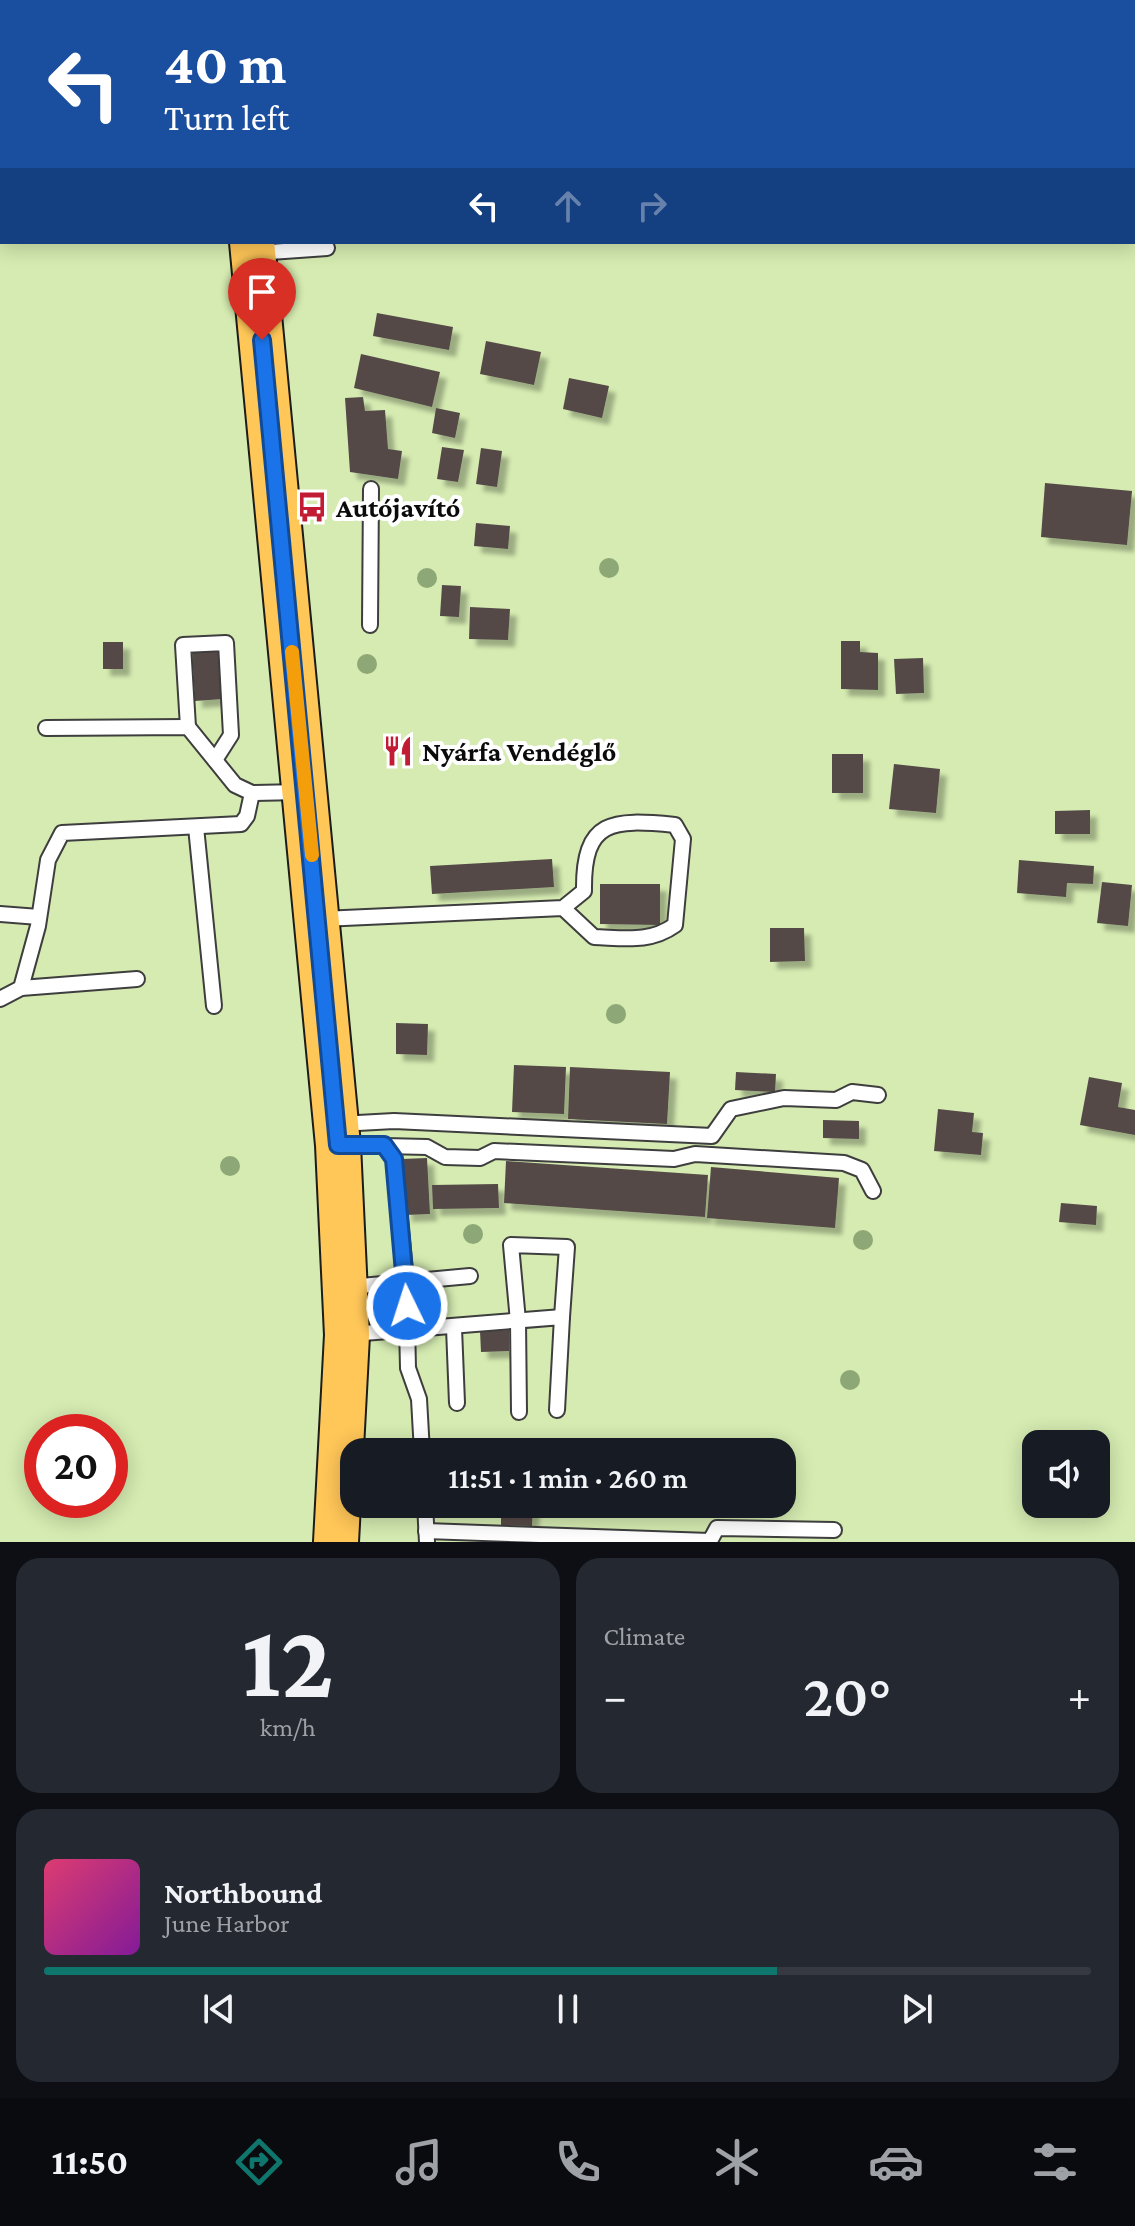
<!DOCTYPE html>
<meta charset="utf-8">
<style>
:root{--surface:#171b24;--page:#242831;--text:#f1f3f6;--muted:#9ea1a6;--line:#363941;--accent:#0f766e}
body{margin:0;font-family:"Crimson Pro",serif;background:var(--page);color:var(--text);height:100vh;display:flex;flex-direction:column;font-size:30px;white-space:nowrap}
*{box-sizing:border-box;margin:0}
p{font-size:26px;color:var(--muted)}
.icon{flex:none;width:44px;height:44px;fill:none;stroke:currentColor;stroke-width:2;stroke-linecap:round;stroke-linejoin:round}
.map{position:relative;height:1542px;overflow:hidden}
.panel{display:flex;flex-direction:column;gap:16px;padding:16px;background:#0d0f14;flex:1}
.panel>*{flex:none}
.top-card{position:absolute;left:0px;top:0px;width:1136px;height:244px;box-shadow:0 4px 20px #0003;background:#1a4fa0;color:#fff;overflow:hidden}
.buttons{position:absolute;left:1022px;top:1430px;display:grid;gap:16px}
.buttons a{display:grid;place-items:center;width:88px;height:88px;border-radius:16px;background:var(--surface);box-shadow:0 4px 20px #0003;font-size:40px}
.speed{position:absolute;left:24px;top:1414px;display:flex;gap:16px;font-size:40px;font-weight:700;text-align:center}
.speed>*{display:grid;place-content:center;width:104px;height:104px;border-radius:50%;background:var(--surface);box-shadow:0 4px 20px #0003;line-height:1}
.speed .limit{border:12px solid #d22;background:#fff;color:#111}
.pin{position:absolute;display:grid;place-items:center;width:68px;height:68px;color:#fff;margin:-82px -34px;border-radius:50% 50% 50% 0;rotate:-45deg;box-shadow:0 0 8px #0007}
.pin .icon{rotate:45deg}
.me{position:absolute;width:88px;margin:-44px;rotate:356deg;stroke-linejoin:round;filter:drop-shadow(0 0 6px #0008)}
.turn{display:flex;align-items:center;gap:28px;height:168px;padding:0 32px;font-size:36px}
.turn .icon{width:104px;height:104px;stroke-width:2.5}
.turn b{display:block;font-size:56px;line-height:68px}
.lanes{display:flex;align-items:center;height:76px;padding:0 32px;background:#0003;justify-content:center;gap:40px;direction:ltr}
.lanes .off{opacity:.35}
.big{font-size:60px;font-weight:600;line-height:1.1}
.panel .card{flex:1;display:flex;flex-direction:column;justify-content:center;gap:12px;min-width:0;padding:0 28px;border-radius:24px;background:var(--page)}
.panel .dial{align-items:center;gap:0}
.dial b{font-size:104px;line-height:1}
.song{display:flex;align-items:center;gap:24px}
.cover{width:96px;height:96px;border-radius:12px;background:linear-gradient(135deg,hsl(340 70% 55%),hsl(290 70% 35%))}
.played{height:8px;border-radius:4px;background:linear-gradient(90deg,var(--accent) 70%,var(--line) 70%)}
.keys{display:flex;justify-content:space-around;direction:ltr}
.heat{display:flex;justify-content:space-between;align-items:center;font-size:44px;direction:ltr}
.panel .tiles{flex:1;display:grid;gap:16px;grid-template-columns:1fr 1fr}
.card:last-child{grid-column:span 2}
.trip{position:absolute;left:340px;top:1438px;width:456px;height:80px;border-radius:24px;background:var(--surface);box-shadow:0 4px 20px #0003;font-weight:600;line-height:80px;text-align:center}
.dock{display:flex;height:128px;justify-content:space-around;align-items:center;background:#090b0e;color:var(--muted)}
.dock .icon{width:56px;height:56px}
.dock .active{color:var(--accent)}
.dock b{font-size:36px;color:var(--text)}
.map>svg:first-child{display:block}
.green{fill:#d5ebb1;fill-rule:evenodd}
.building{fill:#544a47;filter:url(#shadow)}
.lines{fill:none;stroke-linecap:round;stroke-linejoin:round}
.service-casing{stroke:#3e3e3e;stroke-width:18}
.primary-casing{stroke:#1c1c1c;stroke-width:48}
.service{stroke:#fff;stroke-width:14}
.primary{stroke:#ffc658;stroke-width:44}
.tree{fill:#8da776}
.route-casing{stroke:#114b97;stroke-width:20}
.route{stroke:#1a73e8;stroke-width:14}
.slow{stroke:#f59e0b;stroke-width:14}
.labels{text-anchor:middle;stroke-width:8;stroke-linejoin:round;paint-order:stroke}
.poi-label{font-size:28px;font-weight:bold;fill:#0b0b0b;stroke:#fff;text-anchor:start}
</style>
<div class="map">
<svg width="1135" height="1542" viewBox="0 0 1135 1542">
<defs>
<filter id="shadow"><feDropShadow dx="7" dy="7" stdDeviation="2" flood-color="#0004"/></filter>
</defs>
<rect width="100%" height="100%" fill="#fff8e8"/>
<!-- green -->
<path class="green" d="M0,0H1135V1542H0ZM2,2H1134V242H2ZM42,1432H110V1500H42ZM1036,1444H1096V1504H1036ZM354,1452H782V1504H354Z"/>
<!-- building -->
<g class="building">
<polygon points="377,313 453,327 449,350 373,336"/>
<polygon points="486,341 541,352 534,385 480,374"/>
<polygon points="361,354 440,372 432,407 354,388"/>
<polygon points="569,378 609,386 602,418 563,409"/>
<polygon points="363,397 365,411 385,410 388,449 402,451 398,479 350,472 345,398"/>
<polygon points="436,408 460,413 455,438 432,433"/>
<polygon points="442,447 464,450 458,482 437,479"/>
<polygon points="481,448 502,451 497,487 476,484"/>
<polygon points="1045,483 1132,491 1127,545 1041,537"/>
<polygon points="476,523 510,526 508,549 474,546"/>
<polygon points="442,585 461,586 459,617 440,616"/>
<polygon points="470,607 510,609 508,640 469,639"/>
<polygon points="841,641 860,641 860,652 878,653 878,690 841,689"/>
<rect x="103" y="642" width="20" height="27"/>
<polygon points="220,649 222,699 195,701 192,651"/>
<polygon points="923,658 924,693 896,694 894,659"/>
<rect x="832" y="754" width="31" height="39"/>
<polygon points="894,764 940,769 936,813 889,809"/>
<polygon points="1090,810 1090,834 1055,834 1055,811"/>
<polygon points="552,859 554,887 432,894 430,866"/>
<polygon points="1019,860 1094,866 1093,884 1067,883 1066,897 1017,893"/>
<polygon points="1102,882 1132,885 1128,926 1097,923"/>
<polygon points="600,884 660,884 660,925 600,924"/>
<polygon points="770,928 804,928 805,961 770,962"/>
<polygon points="396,1023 428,1024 427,1055 396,1054"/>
<polygon points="514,1065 566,1067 564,1114 512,1112"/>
<polygon points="570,1067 670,1072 667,1124 568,1119"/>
<polygon points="736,1072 776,1074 775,1092 735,1090"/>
<polygon points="1089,1077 1122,1083 1118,1107 1135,1110 1135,1135 1080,1125"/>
<polygon points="938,1109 974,1113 972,1132 983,1133 981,1155 934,1151"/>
<polygon points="823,1120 859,1121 859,1139 823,1138"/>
<polygon points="427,1158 430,1214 405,1215 402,1159"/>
<polygon points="506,1161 708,1175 705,1217 504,1203"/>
<polygon points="711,1167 839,1178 835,1228 707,1218"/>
<polygon points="498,1184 499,1208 433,1209 432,1185"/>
<polygon points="1061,1203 1097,1206 1096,1225 1059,1222"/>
<polygon points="509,1330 509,1351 481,1352 480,1331"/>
<polygon points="501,1504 533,1505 532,1526 501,1525"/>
</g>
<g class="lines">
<!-- service casing -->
<g class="service-casing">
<g id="service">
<polyline points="256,253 327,248"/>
<polyline points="370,625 371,489"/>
<polyline points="188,727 183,645 226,643 231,735 215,760"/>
<polyline points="46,728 188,727 235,785 252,793 300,792"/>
<polyline points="196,827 214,1006"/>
<polyline points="0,914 39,917"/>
<path d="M322,919L563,908L584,891C583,819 612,819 675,825L683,839L675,925C650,943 625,938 594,937L563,908"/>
<polyline points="21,988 137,979"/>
<polyline points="0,999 21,988 38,926 48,860 62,833 241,824 247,816 252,793"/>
<polyline points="340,1124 394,1121 712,1136 731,1109 784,1098 836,1100 852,1092 878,1095"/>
<polyline points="342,1145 427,1147 445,1157 480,1158 494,1151 674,1159 695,1154 844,1163 862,1170 873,1191"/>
<polyline points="384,1145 394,1159 406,1281 408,1368 419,1399 422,1452"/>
<polyline points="350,1287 470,1276"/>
<polyline points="454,1328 457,1403"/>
<polyline points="351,1334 562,1317 557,1410"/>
<polyline points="519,1412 518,1321 511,1245 567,1247 562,1317"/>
<polyline points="425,1504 427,1542"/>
<polyline points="426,1531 710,1541 717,1528 834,1530"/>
</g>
</g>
<!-- primary casing -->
<g class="primary-casing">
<g id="primary">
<polyline points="215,0 216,2"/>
<polyline points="247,2 247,0"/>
<polyline points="252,242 338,1145 347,1335 336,1542"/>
</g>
</g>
<!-- service -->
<use href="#service" class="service"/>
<!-- primary -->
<use href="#primary" class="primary"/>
</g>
<!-- trees -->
<g class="tree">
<circle cx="609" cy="568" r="10"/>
<circle cx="427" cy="578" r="10"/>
<circle cx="367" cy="664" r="10"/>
<circle cx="616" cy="1014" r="10"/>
<circle cx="230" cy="1166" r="10"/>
<circle cx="473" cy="1234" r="10"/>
<circle cx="863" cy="1240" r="10"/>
<circle cx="850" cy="1380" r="10"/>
</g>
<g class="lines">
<!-- route casing -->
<g class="route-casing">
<polyline id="route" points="262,340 338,1145 384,1145 394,1159 407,1306"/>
</g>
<!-- route -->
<use href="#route" class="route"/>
<!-- slow -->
<polyline class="slow" points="292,652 312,855"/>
</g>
<!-- icons -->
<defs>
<g id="bus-bare" transform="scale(2.4)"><path d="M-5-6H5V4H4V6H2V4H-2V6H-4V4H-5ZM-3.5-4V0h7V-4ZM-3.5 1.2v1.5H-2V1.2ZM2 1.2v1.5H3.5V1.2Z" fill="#c11c34" stroke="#fff" stroke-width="2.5" paint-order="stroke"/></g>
<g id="restaurant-bare" transform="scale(2.4)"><path d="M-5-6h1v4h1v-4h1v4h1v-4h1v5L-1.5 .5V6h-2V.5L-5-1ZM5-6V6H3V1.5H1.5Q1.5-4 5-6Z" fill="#c11c34" stroke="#fff" stroke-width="2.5" paint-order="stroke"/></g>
</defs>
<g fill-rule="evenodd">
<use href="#bus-bare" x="312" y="507"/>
<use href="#restaurant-bare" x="398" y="751"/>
</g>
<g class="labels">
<!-- poi labels -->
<g class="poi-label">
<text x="336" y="517">Autójavító</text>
<text x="422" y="761">Nyárfa Vendéglő</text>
</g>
</g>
</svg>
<div class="buttons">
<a><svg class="icon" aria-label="sound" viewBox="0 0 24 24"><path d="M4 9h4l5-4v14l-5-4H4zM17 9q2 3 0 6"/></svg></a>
</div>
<div class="speed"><div class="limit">20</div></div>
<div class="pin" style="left:262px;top:340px;background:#d93025"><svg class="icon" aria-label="arrive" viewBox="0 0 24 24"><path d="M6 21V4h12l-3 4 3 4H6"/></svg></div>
<svg class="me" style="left:407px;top:1306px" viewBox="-20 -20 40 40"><circle r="17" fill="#1a73e8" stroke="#fff" stroke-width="3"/><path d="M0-11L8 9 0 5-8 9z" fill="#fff"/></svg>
<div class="trip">11:51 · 1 min · 260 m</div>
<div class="top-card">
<div class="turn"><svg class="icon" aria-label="left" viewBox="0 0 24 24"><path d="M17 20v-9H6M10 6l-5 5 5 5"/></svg><div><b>40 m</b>Turn left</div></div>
<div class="lanes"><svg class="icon" aria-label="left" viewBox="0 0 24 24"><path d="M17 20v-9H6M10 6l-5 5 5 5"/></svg><svg class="icon off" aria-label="ahead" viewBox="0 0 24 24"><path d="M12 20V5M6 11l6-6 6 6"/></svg><svg class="icon off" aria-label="right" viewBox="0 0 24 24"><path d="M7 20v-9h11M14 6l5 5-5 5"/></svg></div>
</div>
</div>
<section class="panel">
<div class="tiles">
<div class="card dial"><b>12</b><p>km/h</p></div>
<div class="card"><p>Climate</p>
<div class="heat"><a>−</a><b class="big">20°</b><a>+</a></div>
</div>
<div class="card">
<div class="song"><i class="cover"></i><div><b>Northbound</b><p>June Harbor</p></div></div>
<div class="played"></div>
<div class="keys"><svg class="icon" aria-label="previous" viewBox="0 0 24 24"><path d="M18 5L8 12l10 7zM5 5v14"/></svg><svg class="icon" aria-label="pause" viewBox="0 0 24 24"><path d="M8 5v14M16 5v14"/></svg><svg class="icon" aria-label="next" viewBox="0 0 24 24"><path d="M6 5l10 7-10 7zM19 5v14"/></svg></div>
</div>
</div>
</section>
<nav class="dock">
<b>11:50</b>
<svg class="icon active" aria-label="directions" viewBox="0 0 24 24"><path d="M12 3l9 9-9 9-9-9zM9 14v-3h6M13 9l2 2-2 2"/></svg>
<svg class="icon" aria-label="music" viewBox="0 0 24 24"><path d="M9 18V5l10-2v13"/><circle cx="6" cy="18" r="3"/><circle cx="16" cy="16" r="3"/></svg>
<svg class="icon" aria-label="phone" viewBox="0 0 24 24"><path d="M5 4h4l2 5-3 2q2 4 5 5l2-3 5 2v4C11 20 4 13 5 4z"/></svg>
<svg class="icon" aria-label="climate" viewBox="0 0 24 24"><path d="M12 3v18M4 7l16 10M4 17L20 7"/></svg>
<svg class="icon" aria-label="car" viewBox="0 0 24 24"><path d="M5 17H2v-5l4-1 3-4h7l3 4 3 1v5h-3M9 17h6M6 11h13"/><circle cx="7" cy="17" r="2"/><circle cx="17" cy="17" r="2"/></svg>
<svg class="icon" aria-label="filters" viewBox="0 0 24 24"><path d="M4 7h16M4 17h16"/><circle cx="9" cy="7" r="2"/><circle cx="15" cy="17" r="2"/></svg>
</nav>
